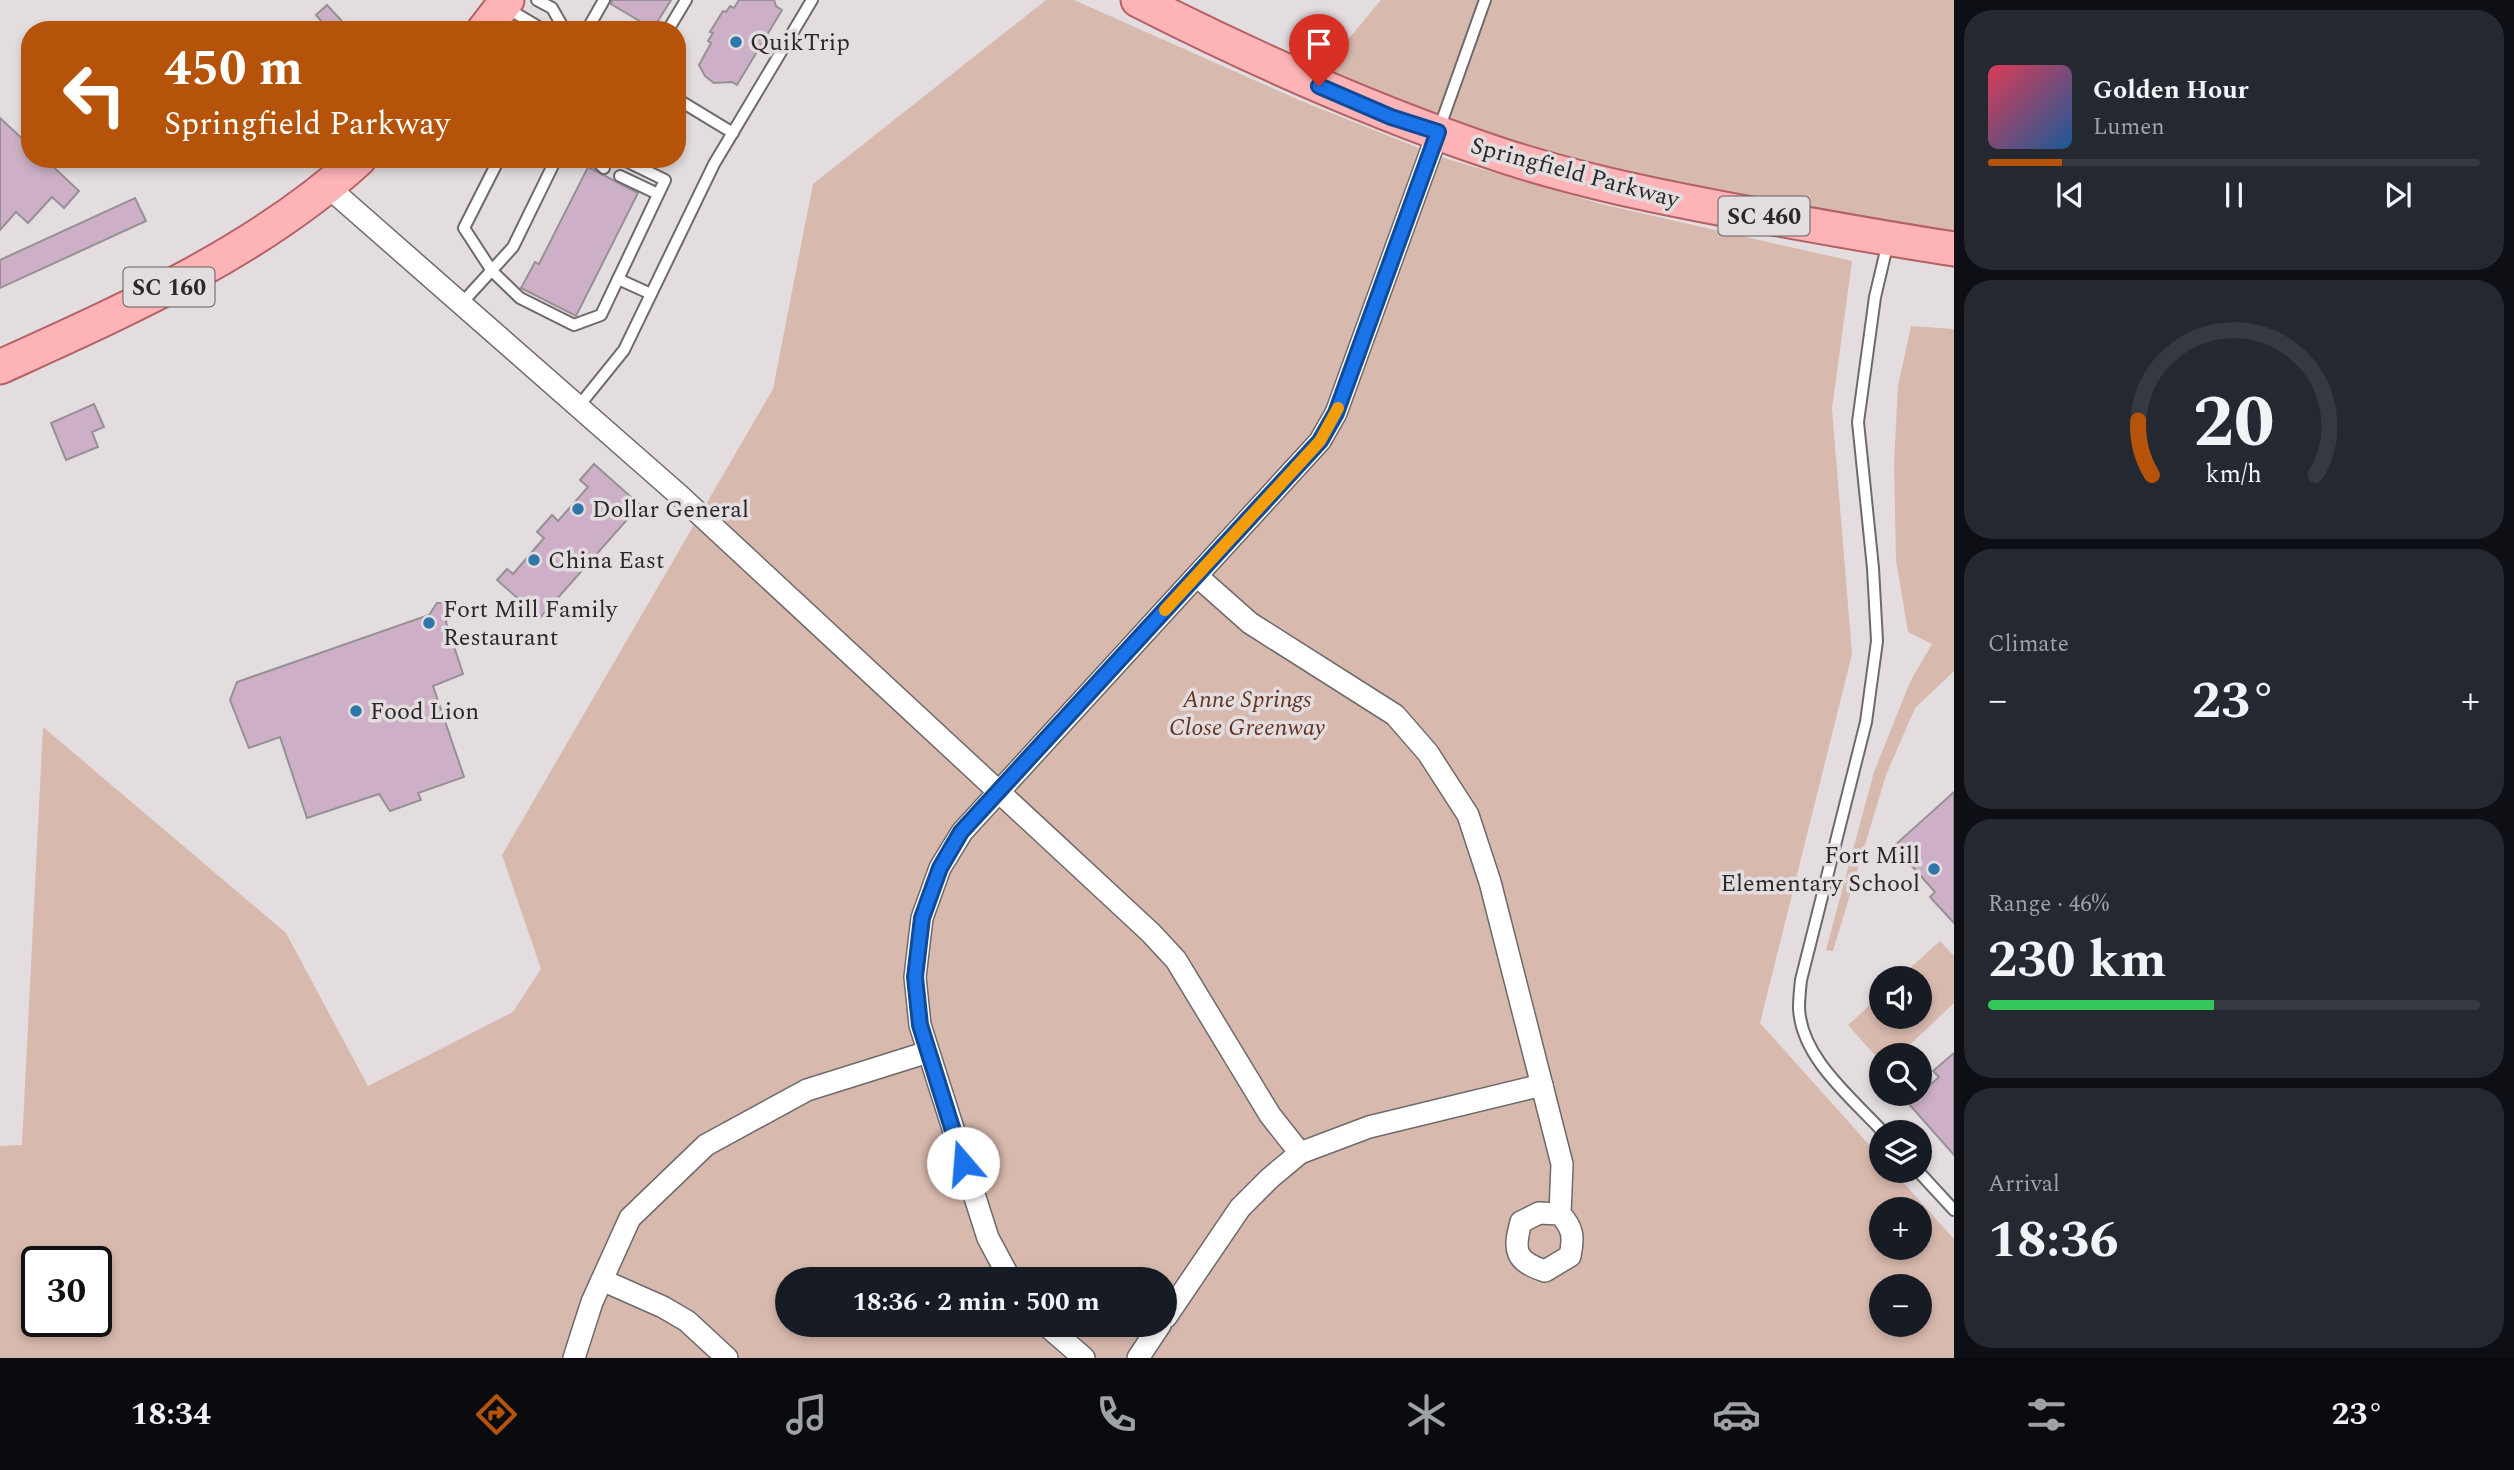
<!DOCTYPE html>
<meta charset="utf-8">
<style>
:root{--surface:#171b24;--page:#242831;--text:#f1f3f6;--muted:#9ea1a6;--line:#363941;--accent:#b45309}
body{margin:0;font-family:Spectral,serif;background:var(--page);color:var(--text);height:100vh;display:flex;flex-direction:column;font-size:26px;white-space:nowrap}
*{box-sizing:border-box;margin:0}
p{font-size:23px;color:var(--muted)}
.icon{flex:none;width:38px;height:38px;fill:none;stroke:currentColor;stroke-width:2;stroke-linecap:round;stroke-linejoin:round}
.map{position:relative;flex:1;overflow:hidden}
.sheet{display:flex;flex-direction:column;gap:10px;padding:10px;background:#0d0f14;width:560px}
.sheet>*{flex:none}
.banner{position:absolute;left:21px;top:21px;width:665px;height:147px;border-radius:28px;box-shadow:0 4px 10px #0003;background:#b45309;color:#fff;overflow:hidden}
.fabs{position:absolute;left:1869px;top:966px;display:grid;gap:14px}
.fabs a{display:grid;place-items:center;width:63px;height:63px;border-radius:50%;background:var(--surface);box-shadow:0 4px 10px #0003;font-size:35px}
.speed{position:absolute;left:21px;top:1246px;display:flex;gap:14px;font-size:35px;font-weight:700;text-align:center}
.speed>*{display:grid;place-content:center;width:91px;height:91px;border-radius:50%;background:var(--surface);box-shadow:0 4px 10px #0003;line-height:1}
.speed .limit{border:4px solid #111;border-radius:10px;background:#fff;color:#111}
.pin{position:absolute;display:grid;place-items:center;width:60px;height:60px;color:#fff;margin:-72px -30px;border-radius:50% 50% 50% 0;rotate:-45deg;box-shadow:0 0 7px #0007}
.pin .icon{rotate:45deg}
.me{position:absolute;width:77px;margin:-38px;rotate:342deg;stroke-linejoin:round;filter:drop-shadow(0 0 5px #0008)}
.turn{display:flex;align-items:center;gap:24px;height:147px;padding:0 28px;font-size:32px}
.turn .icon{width:91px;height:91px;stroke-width:2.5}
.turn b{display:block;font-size:49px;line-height:60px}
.big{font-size:52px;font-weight:700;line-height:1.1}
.sheet .card{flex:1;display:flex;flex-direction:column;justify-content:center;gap:10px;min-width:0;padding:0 24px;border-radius:28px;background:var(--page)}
.sheet .dial{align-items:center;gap:0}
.dial svg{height:182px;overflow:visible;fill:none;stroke:var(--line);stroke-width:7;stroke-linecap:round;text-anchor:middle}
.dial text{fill:var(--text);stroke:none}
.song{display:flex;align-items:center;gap:21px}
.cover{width:84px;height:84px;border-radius:10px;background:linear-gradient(135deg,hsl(350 70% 55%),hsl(210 70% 35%))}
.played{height:7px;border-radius:4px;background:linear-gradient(90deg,var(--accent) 15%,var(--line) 15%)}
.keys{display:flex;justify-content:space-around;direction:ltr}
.heat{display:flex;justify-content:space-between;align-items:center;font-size:38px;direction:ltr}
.charge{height:10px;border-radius:5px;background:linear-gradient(90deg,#34c759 46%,var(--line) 0)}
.trip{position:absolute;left:775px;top:1267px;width:402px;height:70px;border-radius:35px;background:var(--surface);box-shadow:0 4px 10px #0003;font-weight:700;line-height:70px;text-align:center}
.menu{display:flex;height:112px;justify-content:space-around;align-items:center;background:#090b0e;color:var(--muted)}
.menu .icon{width:49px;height:49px}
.menu .selected{color:var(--accent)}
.menu b{font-size:32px;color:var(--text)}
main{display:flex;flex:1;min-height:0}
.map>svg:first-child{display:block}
.green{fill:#d8b9ae;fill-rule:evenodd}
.building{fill:#cdb0c7;stroke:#959194;stroke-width:2}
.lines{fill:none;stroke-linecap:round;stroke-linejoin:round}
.lane-casing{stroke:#6e696a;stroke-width:14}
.street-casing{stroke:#6e696a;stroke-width:24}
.primary-casing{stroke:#b36164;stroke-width:37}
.lane{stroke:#fff;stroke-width:10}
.street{stroke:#fff;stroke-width:21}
.primary{stroke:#feb3b6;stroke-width:33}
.route-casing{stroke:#114b97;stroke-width:18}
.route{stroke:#1a73e8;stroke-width:12}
.slow{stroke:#f59e0b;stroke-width:12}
.poi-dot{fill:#2f77ab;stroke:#e4dddf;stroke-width:2.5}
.labels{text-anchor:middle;stroke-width:7;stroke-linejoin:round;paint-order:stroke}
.shield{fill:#e4dddf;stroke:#625e5f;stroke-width:2}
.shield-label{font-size:23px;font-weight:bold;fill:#2a2828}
.poi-label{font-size:24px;fill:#2a2828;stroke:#e4dddf;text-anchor:start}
.street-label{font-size:24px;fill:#2a2828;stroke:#e4dddf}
.park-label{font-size:24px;font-style:italic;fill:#633321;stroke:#e4dddf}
</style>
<main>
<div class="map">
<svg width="1954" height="1358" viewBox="0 0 1954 1358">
<rect width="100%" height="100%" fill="#e4dddf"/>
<!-- green -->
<g class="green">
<path d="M1046,0H1074L1299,100L1444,158L1601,204L1852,261L1832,409L1852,654L1760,1023L1881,1158V1171H1893L1954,1239V1358H0V1146L22,1145L43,727L286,933L368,1086L513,1012L541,969L502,855L773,389L813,184ZM1881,1209H1920V1248H1881ZM37,1262H96V1321H37ZM788,1279H1166V1325H788ZM1881,1286H1920V1325H1881Z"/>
<path d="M1381,0H1954V232C1837,211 1720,192 1604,165C1507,142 1414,107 1321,72Z"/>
<polygon points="1911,326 1954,329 1954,671 1915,708 1886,775 1833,951 1826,950 1874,772 1910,682 1932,644 1908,632 1896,560 1894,463 1898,386"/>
<polygon points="1940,941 1954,956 1954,1003 1899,1055 1881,1055 1881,1062 1848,1025 1881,995 1881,1017 1920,1017 1920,978 1899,978"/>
</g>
<!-- building -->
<g class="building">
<polygon points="612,0 671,0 653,29 611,4"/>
<polygon points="739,0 774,0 776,6 782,10 737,85 732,82 714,83 705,76 699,65 711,43 708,41 713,33 710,32 723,11 726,12 730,6 734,8"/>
<polygon points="327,5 350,30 329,30 316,15"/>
<polygon points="0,118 30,146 30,159 45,159 79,191 64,208 52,197 28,223 16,212 0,230"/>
<polygon points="588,167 638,193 576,316 521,288 535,262 539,264"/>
<polygon points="135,198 146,221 0,288 0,260"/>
<polygon points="94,404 104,427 92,432 98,447 66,460 51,423"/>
<polygon points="594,464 640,505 540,618 497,580 507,569 513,574 544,538 537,532 552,515 558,521 588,487 580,480"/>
<polygon points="437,603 444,603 451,610 446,622 463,674 433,686 464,777 418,793 421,800 390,811 379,794 307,818 280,737 249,748 230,700 237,682 429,615"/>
<polygon points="1954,792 1954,923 1930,897 1935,892 1894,846"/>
<polygon points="1954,1053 1954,1155 1909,1104 1939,1077 1933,1071"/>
</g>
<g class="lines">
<!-- lane casing -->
<g class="lane-casing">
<g id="lane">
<polyline points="537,0 552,8 564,29"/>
<polyline points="505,7 542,29 566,30"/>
<polyline points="587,30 604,0"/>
<polyline points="668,30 686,0"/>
<polyline points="677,99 733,133"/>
<polyline points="1439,129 1485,0"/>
<polyline points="499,159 464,228 492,271 520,298 574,325 601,315 665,180 622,159"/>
<polyline points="594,159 604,168"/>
<polyline points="620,176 658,194"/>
<polyline points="618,279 651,294"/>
<polyline points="461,304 513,247 556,159"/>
<polyline points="578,407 624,350 714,164 812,0"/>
<path d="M1883,1132C1852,1098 1801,1058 1799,1008C1799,999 1800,989 1801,980L1866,722L1877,641L1873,568L1858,422L1875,297L1888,242"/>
<polyline points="1918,1171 1954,1210"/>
</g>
</g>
<!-- street casing -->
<g class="street-casing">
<g id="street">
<polyline points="327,186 679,495 1151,933 1176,960 1270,1115 1300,1153"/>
<path d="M1197,576L1250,623L1395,715L1428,753L1468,815L1490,882L1562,1164L1560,1214C1573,1228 1574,1237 1570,1256L1545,1271C1515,1261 1513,1251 1521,1222L1539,1213L1560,1214"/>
<polyline points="1010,1279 988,1238 920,1025 915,977 922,918 940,868 962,832 1320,441 1336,413 1438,132"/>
<polyline points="602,1280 663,1307 687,1321 727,1358"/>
<polyline points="1166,1317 1240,1208 1270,1178 1300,1153 1369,1127 1542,1085"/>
<polyline points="1046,1325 1084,1358"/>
<polyline points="574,1358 592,1302 630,1218 706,1145 807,1090 928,1052"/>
<polyline points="1138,1358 1160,1325"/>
</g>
</g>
<!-- primary casing -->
<g class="primary-casing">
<g id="primary">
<path d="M1138,0C1250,57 1364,108 1483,149C1566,178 1654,196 1740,212C1811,225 1882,238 1954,249"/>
<polyline points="484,30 507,0"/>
<path d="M0,367C123,311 258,252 359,159"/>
</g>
</g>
<!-- lane -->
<use href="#lane" class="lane"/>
<!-- street -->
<use href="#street" class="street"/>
<!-- primary -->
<use href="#primary" class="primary"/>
</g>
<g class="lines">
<!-- route casing -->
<g class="route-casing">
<polyline id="route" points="963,1163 920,1025 915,977 922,918 940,868 961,832 1320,441 1336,413 1438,132 1391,117 1319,86"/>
</g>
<!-- route -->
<use href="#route" class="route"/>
<!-- slow -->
<polyline class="slow" points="1165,610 1320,441 1338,408"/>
</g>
<!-- markers -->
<g class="poi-dot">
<circle cx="736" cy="42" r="7"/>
<circle cx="578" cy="509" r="7"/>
<circle cx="534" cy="560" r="7"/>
<circle cx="429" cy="623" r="7"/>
<circle cx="356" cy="711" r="7"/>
<circle cx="1934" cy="869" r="7"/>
</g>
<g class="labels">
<!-- shield labels -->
<g class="shield">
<rect x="1718.5" y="196.5" width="91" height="39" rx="5"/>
<rect x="123.5" y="267.5" width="91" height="39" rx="5"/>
</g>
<g class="shield-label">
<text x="1764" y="224">SC 460</text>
<text x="169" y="295">SC 160</text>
</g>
<!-- poi labels -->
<g class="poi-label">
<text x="750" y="50">QuikTrip</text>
<text x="592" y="517">Dollar General</text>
<text x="548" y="568">China East</text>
<text x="443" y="617">Fort Mill Family<tspan x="443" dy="28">Restaurant</tspan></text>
<text x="370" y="719">Food Lion</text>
<text x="1920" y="863" text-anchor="end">Fort Mill<tspan x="1920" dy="28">Elementary School</tspan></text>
</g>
<!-- street labels -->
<g class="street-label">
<text transform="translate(1575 172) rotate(15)" y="8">Springfield Parkway</text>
</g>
<!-- park labels -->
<g class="park-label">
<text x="1247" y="707">Anne Springs<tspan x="1247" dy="28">Close Greenway</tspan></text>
</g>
</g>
</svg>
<div class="fabs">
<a><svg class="icon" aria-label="sound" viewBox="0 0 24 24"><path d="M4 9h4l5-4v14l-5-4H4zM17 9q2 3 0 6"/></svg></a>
<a><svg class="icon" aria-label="search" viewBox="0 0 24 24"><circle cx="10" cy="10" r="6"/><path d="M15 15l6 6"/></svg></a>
<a><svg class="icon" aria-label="layers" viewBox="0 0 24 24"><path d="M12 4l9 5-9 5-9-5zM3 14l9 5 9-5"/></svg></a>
<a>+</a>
<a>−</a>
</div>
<div class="speed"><div class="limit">30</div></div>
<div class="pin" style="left:1319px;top:86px;background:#d93025"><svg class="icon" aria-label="arrive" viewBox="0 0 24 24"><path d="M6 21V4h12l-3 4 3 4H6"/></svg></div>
<svg class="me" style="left:963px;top:1163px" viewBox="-20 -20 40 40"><circle r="19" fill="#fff"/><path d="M0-13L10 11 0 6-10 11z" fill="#1a73e8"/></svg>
<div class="trip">18:36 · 2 min · 500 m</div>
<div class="banner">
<div class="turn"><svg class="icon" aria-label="left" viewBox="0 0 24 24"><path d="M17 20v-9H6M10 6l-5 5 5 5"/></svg><div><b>450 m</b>Springfield Parkway</div></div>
</div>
</div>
<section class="sheet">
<div class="card">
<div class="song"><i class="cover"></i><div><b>Golden Hour</b><p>Lumen</p></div></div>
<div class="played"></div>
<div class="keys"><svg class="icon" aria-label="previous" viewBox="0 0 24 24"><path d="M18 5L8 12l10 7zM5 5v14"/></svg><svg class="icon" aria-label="pause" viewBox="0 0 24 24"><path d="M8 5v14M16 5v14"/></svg><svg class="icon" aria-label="next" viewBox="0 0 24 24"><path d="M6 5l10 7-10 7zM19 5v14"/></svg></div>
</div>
<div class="card dial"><svg viewBox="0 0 100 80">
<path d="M14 69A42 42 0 1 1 86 69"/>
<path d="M14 69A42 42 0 0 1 8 45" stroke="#b45309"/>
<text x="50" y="56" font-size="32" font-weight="700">20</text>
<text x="50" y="72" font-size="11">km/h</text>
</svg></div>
<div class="card"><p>Climate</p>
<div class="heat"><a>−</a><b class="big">23°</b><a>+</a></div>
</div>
<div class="card"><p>Range · 46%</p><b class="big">230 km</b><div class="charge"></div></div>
<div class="card"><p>Arrival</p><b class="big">18:36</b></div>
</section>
</main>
<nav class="menu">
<b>18:34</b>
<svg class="icon selected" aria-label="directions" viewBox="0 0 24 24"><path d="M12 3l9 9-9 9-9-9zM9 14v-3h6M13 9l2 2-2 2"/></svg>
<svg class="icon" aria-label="music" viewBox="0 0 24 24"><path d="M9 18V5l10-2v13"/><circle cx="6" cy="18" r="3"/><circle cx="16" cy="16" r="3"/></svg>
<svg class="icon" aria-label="phone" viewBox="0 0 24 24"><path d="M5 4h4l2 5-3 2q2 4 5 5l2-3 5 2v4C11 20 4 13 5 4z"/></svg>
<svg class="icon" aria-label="climate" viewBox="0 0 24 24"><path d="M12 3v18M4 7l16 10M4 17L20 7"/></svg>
<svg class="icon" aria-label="car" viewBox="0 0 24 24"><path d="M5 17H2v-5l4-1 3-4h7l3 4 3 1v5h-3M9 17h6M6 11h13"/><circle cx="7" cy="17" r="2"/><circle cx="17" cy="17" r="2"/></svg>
<svg class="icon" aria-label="filters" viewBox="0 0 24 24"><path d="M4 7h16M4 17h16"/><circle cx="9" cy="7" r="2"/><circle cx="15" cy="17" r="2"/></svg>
<b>23°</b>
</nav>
